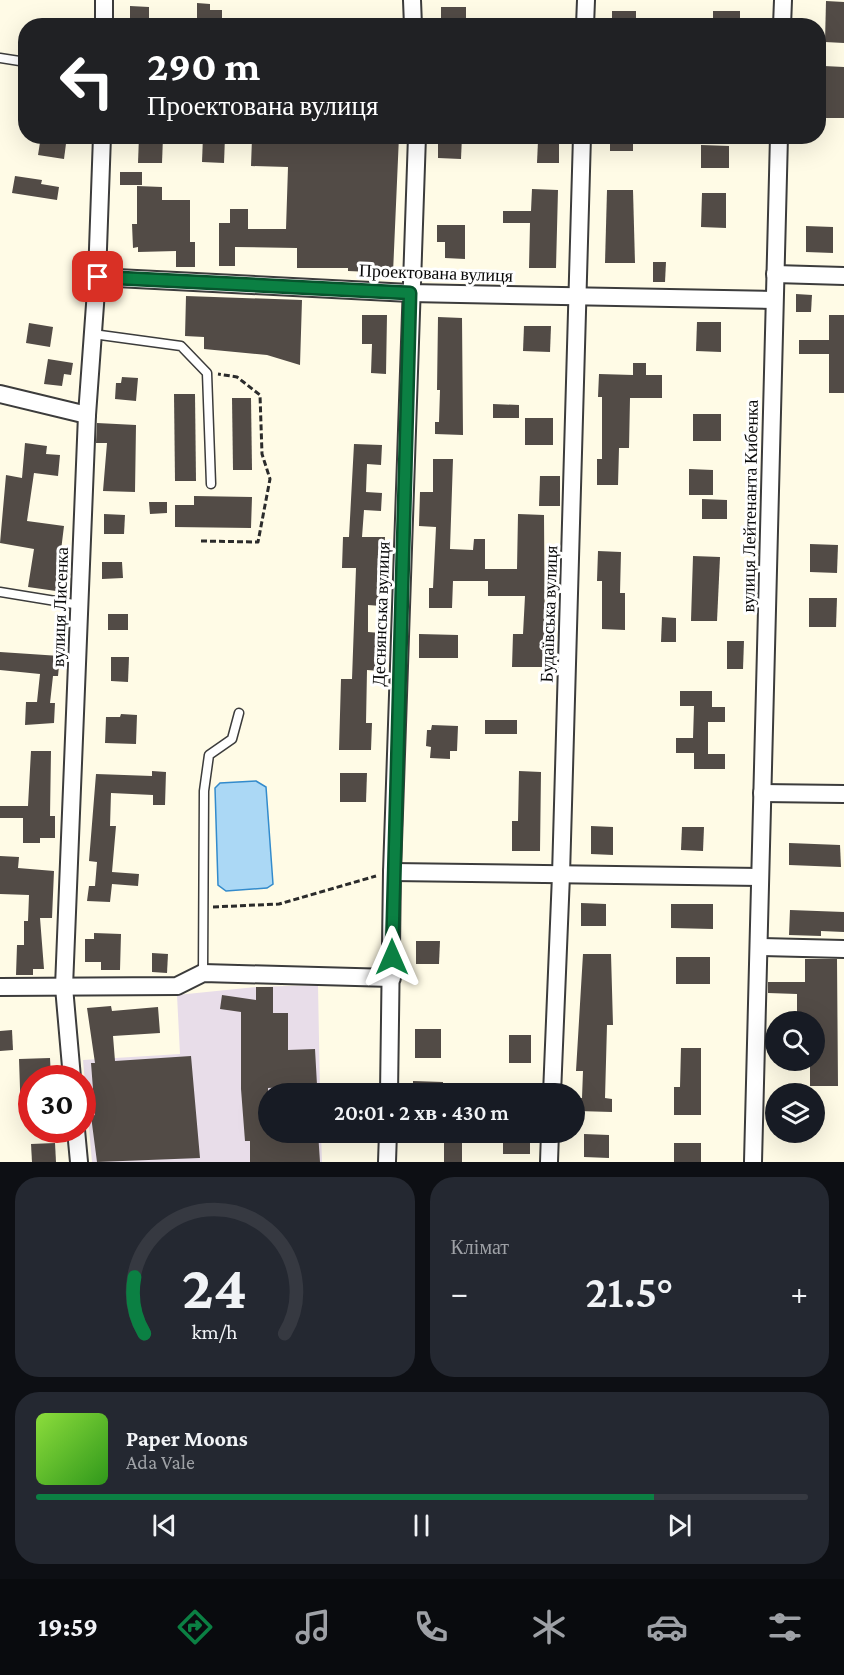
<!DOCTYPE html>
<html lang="uk">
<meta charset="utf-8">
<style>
:root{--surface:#171b24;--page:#242831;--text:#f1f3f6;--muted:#9ea1a6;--line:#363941;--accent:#0b8043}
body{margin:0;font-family:"Crimson Pro",serif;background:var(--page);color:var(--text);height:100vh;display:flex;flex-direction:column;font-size:22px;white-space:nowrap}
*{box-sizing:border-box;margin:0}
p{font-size:20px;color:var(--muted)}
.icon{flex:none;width:33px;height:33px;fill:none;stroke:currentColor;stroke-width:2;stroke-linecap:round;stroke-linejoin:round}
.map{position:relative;height:1162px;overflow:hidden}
.panel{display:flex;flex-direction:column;gap:15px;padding:15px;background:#0d0f14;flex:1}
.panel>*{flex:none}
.top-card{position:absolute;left:18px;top:18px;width:808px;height:126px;border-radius:24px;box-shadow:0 6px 24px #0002;background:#202124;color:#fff;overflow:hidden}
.fabs{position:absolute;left:765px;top:1011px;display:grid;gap:12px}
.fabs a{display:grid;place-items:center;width:60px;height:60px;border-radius:50%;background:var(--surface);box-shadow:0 6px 24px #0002;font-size:30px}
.speed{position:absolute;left:18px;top:1065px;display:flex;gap:12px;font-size:30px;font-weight:700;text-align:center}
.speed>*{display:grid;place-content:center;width:78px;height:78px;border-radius:50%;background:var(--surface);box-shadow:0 6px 24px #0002;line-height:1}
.speed .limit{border:9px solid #d22;background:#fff;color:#111}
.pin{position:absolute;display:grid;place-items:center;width:51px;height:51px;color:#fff;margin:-26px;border-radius:12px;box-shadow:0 3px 9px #0006}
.me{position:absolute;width:66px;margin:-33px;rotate:0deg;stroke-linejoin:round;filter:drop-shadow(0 0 4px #0008)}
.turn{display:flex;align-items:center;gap:21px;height:126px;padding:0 30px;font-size:27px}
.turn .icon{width:78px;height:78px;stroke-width:2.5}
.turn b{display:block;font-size:42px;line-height:51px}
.big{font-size:45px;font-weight:600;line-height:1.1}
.panel .widget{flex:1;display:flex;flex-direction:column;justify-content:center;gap:9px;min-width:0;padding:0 21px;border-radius:24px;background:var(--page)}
.panel .dial{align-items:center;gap:0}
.dial svg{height:156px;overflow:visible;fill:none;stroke:var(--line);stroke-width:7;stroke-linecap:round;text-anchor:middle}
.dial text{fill:var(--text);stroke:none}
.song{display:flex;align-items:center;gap:18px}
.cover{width:72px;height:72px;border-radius:9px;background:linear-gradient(135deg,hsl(90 70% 55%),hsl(110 70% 35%))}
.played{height:6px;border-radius:3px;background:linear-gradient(90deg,var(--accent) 80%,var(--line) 80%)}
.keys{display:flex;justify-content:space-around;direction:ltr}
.heat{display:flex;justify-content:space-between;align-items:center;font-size:33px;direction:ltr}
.panel .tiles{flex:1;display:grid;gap:15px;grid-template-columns:1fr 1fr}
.widget:last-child{grid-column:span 2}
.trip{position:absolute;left:258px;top:1083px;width:327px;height:60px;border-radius:30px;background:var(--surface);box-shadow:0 6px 24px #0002;font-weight:600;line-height:60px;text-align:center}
.dock{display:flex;height:96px;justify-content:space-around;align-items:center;background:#090b0e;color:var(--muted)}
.dock .icon{width:42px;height:42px}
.dock .active{color:var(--accent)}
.dock b{font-size:27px;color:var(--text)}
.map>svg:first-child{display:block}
.industrial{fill:#e8dde9}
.water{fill:#abd8f5;stroke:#338bcc;stroke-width:1.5}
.building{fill:#524b46}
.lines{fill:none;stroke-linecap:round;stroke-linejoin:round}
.service-casing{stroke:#3c3c3c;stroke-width:11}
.minor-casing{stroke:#3c3c3c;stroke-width:20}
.path{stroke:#2b2b2b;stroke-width:3;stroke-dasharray:6 3;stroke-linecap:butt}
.service{stroke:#fff;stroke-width:8}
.minor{stroke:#fff;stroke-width:16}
.route-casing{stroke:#07532c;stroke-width:15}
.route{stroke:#0b8043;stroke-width:10}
.labels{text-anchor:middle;stroke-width:6;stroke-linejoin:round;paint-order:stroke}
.street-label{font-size:18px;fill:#090909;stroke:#fff}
</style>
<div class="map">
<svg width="844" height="1162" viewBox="0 0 844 1162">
<rect width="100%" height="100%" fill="#fffbe6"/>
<!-- industrial -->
<polygon class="industrial" points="318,985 320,1093 268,1094 268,1132 321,1133 322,1162 92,1162 83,1060 180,1054 177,995 256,987"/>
<!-- water -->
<polygon class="water" points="256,781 266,787 273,884 267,888 226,891 218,885 215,788 220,783"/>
<!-- building -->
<g class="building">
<polygon points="826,1 844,2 844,43 825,42"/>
<polygon points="197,3 210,4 210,10 222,10 222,25 197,25"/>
<polygon points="130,6 149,7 149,20 130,19"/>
<rect x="441" y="7" width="25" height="19"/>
<rect x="612" y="11" width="24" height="15"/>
<rect x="713" y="11" width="27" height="15"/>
<polygon points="824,66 844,67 844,118 823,118"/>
<polygon points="41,136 67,136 64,159 38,155"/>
<polygon points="139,136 163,137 162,163 138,163"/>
<polygon points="203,136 225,137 224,163 202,162"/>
<polygon points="289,136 399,136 393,273 348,271 348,268 297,268 297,248 235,247 235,266 219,266 219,223 230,223 230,209 248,209 248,229 286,229 288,167 251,166 252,138 289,140"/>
<polygon points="438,136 462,136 461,159 438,158"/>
<rect x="610" y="136" width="23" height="15"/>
<polygon points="538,141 559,142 559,163 537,163"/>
<polygon points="701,145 729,146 729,168 701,168"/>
<rect x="120" y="172" width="22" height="13"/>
<polygon points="15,176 42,180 41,184 59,187 57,200 12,193"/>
<polygon points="137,186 162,187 162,200 190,200 190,242 195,242 195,267 176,267 176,251 138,252 138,247 133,248 132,224 137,224"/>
<polygon points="532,189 558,190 556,268 529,268 530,223 503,223 503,211 531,211"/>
<polygon points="607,190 633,190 635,263 605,263"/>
<polygon points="702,193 726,193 726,228 701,227"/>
<polygon points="437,225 465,225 465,259 445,258 445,242 437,242"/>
<polygon points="806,226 833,227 833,253 806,252"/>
<polygon points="653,262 666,262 665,282 653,282"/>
<polygon points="796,294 812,295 811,312 796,312"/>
<polygon points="186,296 302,300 300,365 267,355 204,349 204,337 185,336"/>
<polygon points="362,315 387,315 386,374 371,373 372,344 362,344"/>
<polygon points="829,315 844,315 844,393 829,393 829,354 799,354 799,340 829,340"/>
<polygon points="438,317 462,318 463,435 435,434 435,422 439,422 440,390 437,390"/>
<polygon points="697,322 721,322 721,352 696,351"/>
<polygon points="29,323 53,327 50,347 26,343"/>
<polygon points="524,326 551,326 550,352 523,351"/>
<polygon points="48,359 73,363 71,375 64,374 62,386 44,384"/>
<polygon points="633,363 646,363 646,375 662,375 662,398 630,398 629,448 619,448 618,485 597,485 597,459 602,459 602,397 598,397 599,374 633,375"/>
<polygon points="122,377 138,378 136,401 115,399 116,383 121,383"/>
<polygon points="174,394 195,394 196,481 175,481"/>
<polygon points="232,398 251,398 252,470 233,470"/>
<polygon points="493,404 519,405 519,418 493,418"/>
<rect x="693" y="414" width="28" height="27"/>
<rect x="525" y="418" width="28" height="27"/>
<polygon points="97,423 136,425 135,492 103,491 107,443 96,443"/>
<polygon points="25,443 47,446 46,454 60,455 58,476 34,473 27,521 64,526 56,591 28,587 34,549 0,543 6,475 22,478"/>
<polygon points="354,444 382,445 381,465 367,464 366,492 382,493 381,511 364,510 362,537 385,537 381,606 368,605 368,632 381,633 381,637 386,637 385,655 381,655 380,671 367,670 366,723 372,723 371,750 339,750 341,679 352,679 356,568 342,568 343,537 349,537"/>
<polygon points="433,459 453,459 450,549 473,550 474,539 485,539 485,569 517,569 518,514 544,515 545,667 512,667 513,634 523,634 525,596 488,596 488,581 453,581 452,608 429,608 429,588 433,588 436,527 419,526 420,492 433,492"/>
<polygon points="689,469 713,470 713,495 689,495"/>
<polygon points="540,476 560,476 560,506 539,506"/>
<polygon points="194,496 252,497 251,528 175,527 175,505 194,505"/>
<polygon points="702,499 727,500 727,519 702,519"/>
<polygon points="149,502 167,502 167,513 150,514"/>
<polygon points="104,514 125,515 124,534 104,534"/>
<polygon points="810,544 838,545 837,573 810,572"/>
<polygon points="598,551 621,552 620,593 625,593 625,630 602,629 602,581 597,581"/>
<polygon points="693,556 720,557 717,621 691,621"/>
<polygon points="102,562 122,562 123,578 102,579"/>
<polygon points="809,598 837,598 836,627 809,627"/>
<rect x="108" y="614" width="20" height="16"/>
<polygon points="662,617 676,618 676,642 661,642"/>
<polygon points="419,634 458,635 458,658 419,658"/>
<polygon points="727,641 744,641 743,669 727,669"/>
<polygon points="0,652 60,656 58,676 53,676 50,703 55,703 54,723 25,725 26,702 37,702 40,674 0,670"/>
<polygon points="111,657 129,657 128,682 111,681"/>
<polygon points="680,691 712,691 712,707 725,707 725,722 708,722 708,754 725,754 725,769 694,769 694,753 676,753 676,738 693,738 694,706 680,706"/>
<polygon points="121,714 137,715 136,744 105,743 106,717 120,717"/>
<rect x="485" y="720" width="32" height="14"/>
<polygon points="432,725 458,726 457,751 450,751 450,759 430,758 431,747 426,746 427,730 431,730"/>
<polygon points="31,751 51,751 50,816 55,816 55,838 40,838 40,843 23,843 23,818 0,818 0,806 28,806"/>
<polygon points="152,771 166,772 165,805 153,805 153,795 111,793 110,826 116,826 112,872 139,874 138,886 112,884 110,902 87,901 89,886 95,886 97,862 89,861 96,774 152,776"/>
<polygon points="519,771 541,772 540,851 512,851 512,821 518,821"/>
<polygon points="340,773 367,773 366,802 340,802"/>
<polygon points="591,826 613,827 613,855 591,854"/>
<polygon points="682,827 704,827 703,851 681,850"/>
<polygon points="789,843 840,845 841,867 789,865"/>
<polygon points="0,856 19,857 18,868 54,871 52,918 40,918 44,969 33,969 33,975 16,975 17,945 24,945 24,921 28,921 29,895 0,894"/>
<polygon points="581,903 606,904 606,926 581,926"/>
<polygon points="671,904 713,904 713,929 671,928"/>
<polygon points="790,910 844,912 844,932 821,931 821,936 789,935"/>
<polygon points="94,933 121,934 120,970 101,970 101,962 85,962 85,939 94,939"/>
<polygon points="416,941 440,941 439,964 416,964"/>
<polygon points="152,953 168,954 167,973 152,972"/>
<polygon points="583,954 611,954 613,1025 607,1025 605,1098 612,1099 612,1112 578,1111 578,1098 582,1098 583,1071 576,1071"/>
<rect x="676" y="957" width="34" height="27"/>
<polygon points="805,959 837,959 838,1086 810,1086 810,1062 816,1062 816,1027 814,1022 797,1022 797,994 768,993 768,982 805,982"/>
<polygon points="256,987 273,987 273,1013 288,1013 288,1050 315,1049 317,1085 268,1088 268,1132 318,1132 320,1162 250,1162 250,1141 245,1141 241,1089 241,1012 220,1009 222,995 256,1000"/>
<polygon points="111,1006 112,1011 158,1007 160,1033 113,1036 115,1061 191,1056 200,1158 97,1162 91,1116 95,1115 91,1063 95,1063 87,1008"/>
<rect x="415" y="1029" width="26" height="29"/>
<polygon points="12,1030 13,1050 0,1051 0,1031"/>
<rect x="509" y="1035" width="22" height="28"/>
<polygon points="681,1048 701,1048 701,1115 674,1115 674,1087 680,1087"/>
<polygon points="50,1058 51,1078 32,1078 32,1118 21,1118 19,1059"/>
<polygon points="413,1081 443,1082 443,1094 413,1094"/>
<rect x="503" y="1132" width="27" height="22"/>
<polygon points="584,1134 609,1135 609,1158 584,1157"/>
<rect x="444" y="1138" width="18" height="24"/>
<polygon points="55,1143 56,1162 32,1162 31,1144"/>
<rect x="674" y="1143" width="27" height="19"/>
</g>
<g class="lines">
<!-- service casing -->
<g class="service-casing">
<g id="service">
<polyline points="0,58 26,62"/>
<polyline points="93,334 181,346 207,373 211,484"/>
<polyline points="0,592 80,605"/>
<polyline points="203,973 204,791 209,755 232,739 239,713"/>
</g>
</g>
<!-- minor casing -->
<g class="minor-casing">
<g id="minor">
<polyline points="412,0 413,26"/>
<polyline points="104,26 104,0"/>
<polyline points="585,26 586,0"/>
<polyline points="782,26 783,0"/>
<polyline points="775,274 844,276"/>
<polyline points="97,277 410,293 774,300"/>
<polyline points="0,394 87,415"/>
<polyline points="762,793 844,794"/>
<polyline points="392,872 760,877"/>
<polyline points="759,947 844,949"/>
<polyline points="0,987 177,986 203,973 392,978"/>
<polyline points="72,1078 64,987 87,415 97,277 102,136"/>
<polyline points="389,1094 392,872 417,136"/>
<polyline points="552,1094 561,875 582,136"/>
<polyline points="76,1130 79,1162"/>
<polyline points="387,1162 388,1132"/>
<polyline points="549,1162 550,1132"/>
<polyline points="753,1162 779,136"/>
</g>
</g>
<!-- path -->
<g class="path">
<polyline points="201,541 258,542 270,479 262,454 260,395 237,377 218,374"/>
<polyline points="213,907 279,904 376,876"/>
</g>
<!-- service -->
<use href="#service" class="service"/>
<!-- minor -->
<use href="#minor" class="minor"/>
</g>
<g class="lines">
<!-- route casing -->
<g class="route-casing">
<polyline id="route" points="98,277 410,293 392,957"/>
</g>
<!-- route -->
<use href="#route" class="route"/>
</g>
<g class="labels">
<!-- street labels -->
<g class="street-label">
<text transform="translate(436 273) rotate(2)" y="6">Проектована вулиця</text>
<text transform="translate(750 506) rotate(-89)" y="6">вулиця Лейтенанта Кибенка</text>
<text transform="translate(60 607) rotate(-88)" y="6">вулиця Лисенка</text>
<text transform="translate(381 614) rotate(-88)" y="6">Деснянська вулиця</text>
<text transform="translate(549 614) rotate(-88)" y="6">Будаївська вулиця</text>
</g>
</g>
</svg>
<div class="fabs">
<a><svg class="icon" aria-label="search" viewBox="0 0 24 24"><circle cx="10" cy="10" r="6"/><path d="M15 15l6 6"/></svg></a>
<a><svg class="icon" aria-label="layers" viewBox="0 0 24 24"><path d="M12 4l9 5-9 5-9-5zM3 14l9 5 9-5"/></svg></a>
</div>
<div class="speed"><div class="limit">30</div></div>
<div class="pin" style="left:98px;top:277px;background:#d93025"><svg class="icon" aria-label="arrive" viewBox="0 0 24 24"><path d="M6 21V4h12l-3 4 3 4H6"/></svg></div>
<svg class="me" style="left:392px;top:957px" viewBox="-20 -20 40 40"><path d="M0-17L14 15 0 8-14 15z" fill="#0b8043" stroke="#fff" stroke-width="4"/></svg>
<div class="trip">20:01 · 2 хв · 430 m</div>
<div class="top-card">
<div class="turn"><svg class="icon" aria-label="left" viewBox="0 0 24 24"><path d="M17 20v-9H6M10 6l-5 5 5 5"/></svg><div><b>290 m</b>Проектована вулиця</div></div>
</div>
</div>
<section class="panel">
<div class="tiles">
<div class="widget dial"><svg viewBox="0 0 100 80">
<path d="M14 69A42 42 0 1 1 86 69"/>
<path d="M14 69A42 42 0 0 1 9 40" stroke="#0b8043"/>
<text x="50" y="56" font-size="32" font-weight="700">24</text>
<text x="50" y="72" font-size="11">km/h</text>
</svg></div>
<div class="widget"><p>Клімат</p>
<div class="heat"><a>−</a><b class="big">21.5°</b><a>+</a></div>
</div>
<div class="widget">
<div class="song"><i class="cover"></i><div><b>Paper Moons</b><p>Ada Vale</p></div></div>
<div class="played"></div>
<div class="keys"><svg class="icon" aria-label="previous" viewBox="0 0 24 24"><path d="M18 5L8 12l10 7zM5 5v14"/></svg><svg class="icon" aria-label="pause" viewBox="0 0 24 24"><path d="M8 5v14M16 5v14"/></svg><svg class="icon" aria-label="next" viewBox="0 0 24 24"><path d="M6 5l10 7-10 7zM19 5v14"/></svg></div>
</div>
</div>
</section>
<nav class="dock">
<b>19:59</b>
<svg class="icon active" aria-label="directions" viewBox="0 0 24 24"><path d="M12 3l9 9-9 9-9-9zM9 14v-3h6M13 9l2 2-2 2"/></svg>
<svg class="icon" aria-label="music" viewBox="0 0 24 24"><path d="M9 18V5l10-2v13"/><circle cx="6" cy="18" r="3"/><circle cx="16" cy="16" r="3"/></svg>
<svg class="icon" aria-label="phone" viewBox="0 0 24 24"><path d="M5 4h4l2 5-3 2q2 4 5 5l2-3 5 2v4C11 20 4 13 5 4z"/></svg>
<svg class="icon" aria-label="climate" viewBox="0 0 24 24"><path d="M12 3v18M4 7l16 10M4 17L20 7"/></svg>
<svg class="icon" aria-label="car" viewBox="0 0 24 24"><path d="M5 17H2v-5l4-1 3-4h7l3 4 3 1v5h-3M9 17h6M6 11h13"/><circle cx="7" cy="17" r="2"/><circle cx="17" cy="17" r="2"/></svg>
<svg class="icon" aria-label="filters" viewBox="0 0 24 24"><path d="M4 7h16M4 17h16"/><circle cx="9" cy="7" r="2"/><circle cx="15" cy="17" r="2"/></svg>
</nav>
